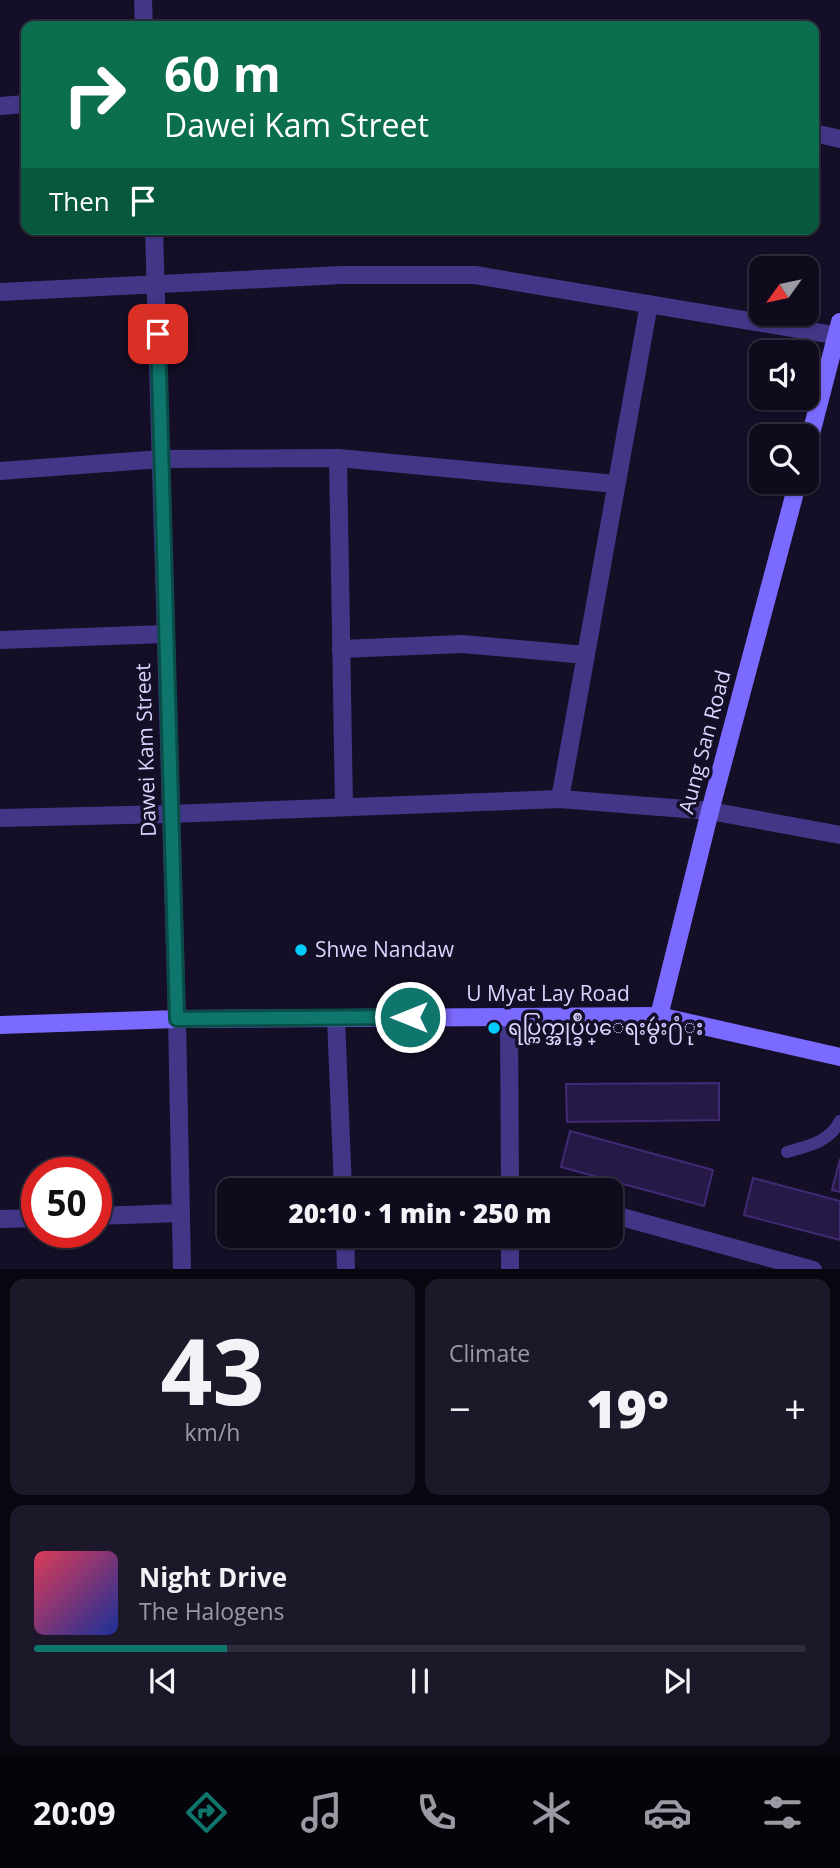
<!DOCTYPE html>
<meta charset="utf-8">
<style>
:root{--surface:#0f0a1c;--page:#1d1829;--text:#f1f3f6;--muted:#9b9aa3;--line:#2f2b3b;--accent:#0f766e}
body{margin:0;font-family:"Open Sans","Noto Sans Myanmar",sans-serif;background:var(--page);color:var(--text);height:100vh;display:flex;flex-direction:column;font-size:26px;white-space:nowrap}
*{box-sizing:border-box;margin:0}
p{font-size:23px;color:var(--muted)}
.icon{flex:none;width:38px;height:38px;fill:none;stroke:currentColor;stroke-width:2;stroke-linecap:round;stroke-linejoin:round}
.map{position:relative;height:1269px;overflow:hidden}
.sheet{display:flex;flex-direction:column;gap:10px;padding:10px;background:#08060f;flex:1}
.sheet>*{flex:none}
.guide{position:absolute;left:21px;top:21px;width:798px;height:214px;border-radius:14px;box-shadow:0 2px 5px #0004,0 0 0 2px var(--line);background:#0b6e4f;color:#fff;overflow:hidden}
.needle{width:46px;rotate:237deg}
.fabs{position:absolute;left:749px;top:256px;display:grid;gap:14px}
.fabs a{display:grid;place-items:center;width:70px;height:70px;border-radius:14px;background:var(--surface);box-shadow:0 2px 5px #0004,0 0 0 2px var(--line);font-size:35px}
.speed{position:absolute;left:21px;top:1157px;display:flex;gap:14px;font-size:35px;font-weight:700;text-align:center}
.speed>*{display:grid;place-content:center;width:91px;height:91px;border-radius:50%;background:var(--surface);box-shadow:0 2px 5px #0004,0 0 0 2px var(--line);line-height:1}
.speed .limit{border:10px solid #d22;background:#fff;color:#111}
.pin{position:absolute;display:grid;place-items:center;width:60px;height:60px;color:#fff;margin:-30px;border-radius:14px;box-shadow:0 4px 10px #0006}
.me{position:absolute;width:77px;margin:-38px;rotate:270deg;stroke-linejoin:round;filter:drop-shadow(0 0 5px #0008)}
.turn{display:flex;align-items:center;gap:24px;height:147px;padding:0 28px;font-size:32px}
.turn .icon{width:91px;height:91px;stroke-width:2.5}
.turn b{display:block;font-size:49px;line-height:60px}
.then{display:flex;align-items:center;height:66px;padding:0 28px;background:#0003;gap:14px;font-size:26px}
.big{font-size:52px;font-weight:800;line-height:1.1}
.sheet .widget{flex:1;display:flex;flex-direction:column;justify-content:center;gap:10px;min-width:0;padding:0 24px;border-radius:14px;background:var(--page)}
.sheet .dial{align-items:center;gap:0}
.dial b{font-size:91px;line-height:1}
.song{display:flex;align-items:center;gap:21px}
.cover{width:84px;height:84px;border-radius:10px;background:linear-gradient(135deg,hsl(350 70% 55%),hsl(230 70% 35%))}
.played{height:7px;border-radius:4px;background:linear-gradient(90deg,var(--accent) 25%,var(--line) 25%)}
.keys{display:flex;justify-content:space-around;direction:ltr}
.heat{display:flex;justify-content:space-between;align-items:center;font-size:38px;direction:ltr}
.sheet .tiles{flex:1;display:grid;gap:10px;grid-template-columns:1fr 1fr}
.widget:last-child{grid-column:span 2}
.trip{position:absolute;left:217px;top:1178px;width:406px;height:70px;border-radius:14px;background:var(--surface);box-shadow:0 2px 5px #0004,0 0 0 2px var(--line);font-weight:800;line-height:70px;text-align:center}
.dock{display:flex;height:112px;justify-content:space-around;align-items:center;background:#06040b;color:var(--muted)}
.dock .icon{width:49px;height:49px}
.dock .on{color:var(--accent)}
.dock b{font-size:32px;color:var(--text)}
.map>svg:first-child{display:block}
.building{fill:#271947;stroke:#402a74;stroke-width:2}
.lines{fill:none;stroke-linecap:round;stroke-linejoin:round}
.lane{stroke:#423787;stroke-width:12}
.street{stroke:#423787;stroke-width:18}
.secondary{stroke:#7b6aff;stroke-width:18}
.route-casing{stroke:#0a4d48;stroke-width:18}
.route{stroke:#0f766e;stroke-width:12}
.poi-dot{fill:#00cdfe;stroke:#140e26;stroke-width:2.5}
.labels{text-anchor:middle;stroke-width:7;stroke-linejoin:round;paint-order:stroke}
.street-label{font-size:21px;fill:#dcd3ff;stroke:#140e26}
.poi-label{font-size:21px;fill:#dcd3ff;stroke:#140e26;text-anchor:start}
</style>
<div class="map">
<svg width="840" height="1270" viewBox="0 0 840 1270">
<rect width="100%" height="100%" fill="#140e26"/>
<!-- building -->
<g class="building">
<polygon points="719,1083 719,1120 567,1122 566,1084"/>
<polygon points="570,1131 713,1170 704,1206 561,1167"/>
<polygon points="840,1159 840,1192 832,1190"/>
<polygon points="753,1178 840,1201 840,1240 744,1215"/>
</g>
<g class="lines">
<!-- lane -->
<path class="lane" d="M787,1152C809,1146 829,1142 840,1121"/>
<!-- street -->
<g class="street">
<polyline points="143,0 144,26"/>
<polyline points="0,106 26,104"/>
<polyline points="814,133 840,139"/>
<polyline points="154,229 177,1019 182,1270"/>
<polyline points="0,292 342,275 475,275 840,336"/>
<polyline points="338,458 344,807"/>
<polyline points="0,471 161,459 338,458 616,484"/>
<polyline points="0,640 165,634"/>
<polyline points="341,649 462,644 586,655"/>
<polyline points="560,799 649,304"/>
<polyline points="0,818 170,814 560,799 710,811 840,835"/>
<polyline points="509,1017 510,1190"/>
<polyline points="336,1018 343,1190"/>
<polyline points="611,1214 813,1270"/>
<polyline points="96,1216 181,1213"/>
<polyline points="0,1219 37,1218"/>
<polyline points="345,1236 346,1270"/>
<polyline points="510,1236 510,1270"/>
</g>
<!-- secondary -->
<g class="secondary">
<polyline points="807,449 840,322"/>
<polyline points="659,1016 710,811 798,481"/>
<polyline points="0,1025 177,1019 659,1016 840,1057"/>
</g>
</g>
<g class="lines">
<!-- route casing -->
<g class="route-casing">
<polyline id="route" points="158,334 177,1019 410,1017"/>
</g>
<!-- route -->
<use href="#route" class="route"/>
</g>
<!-- markers -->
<g class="poi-dot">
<circle cx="301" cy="950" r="7"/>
<circle cx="494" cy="1028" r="7"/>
</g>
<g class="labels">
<!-- street labels -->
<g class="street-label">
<text transform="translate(705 742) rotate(-75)" y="7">Aung San Road</text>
<text transform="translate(146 750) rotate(-92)" y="7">Dawei Kam Street</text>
<text x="548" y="1001">U Myat Lay Road</text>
</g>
<!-- poi labels -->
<g class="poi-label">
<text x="315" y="957">Shwe Nandaw</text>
<text x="508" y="1035">ရပ္ကြက္အုပ္ခ်ဳပ္ေရးမွဴး႐ံုး</text>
</g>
</g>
</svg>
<div class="fabs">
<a><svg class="needle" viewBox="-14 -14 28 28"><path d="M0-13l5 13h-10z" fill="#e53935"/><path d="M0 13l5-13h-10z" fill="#9b9aa3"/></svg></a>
<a><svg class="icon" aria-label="sound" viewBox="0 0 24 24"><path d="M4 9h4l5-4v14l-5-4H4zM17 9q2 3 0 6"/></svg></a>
<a><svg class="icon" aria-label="search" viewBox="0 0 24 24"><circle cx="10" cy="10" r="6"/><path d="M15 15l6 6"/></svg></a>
</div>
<div class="speed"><div class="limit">50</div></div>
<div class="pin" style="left:158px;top:334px;background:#d93025"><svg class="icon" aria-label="arrive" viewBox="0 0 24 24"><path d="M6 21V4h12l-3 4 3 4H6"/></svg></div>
<svg class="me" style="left:410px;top:1017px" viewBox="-20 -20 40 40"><circle r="17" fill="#0f766e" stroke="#fff" stroke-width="3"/><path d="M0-11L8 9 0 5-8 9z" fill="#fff"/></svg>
<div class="trip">20:10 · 1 min · 250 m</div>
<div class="guide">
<div class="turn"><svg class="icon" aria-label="right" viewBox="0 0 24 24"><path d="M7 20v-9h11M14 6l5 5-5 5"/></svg><div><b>60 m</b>Dawei Kam Street</div></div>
<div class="then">Then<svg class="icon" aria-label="arrive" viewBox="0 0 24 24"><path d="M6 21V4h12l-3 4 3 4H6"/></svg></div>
</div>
</div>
<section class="sheet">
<div class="tiles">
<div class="widget dial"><b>43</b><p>km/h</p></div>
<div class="widget"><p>Climate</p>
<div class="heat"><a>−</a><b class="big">19°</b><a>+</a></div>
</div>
<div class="widget">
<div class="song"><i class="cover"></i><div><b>Night Drive</b><p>The Halogens</p></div></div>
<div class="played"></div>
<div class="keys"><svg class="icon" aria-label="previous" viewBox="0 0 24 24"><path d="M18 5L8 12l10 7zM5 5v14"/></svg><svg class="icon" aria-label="pause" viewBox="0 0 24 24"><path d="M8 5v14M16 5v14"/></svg><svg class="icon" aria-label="next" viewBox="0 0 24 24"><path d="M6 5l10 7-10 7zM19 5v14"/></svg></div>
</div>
</div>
</section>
<nav class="dock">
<b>20:09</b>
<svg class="icon on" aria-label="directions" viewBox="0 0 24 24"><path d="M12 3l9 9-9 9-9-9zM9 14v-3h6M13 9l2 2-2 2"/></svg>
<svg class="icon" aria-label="music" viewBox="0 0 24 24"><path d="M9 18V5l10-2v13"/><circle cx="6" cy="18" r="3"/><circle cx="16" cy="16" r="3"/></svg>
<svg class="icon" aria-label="phone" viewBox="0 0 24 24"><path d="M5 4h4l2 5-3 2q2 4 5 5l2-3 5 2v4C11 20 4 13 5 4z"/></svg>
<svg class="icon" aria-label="climate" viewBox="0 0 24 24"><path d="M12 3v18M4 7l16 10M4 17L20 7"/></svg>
<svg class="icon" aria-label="car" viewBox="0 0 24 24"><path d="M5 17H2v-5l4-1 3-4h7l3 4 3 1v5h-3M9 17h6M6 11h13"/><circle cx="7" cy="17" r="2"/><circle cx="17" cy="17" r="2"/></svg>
<svg class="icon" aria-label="filters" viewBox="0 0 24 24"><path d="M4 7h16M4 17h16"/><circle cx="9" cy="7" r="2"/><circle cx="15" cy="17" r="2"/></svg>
</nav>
